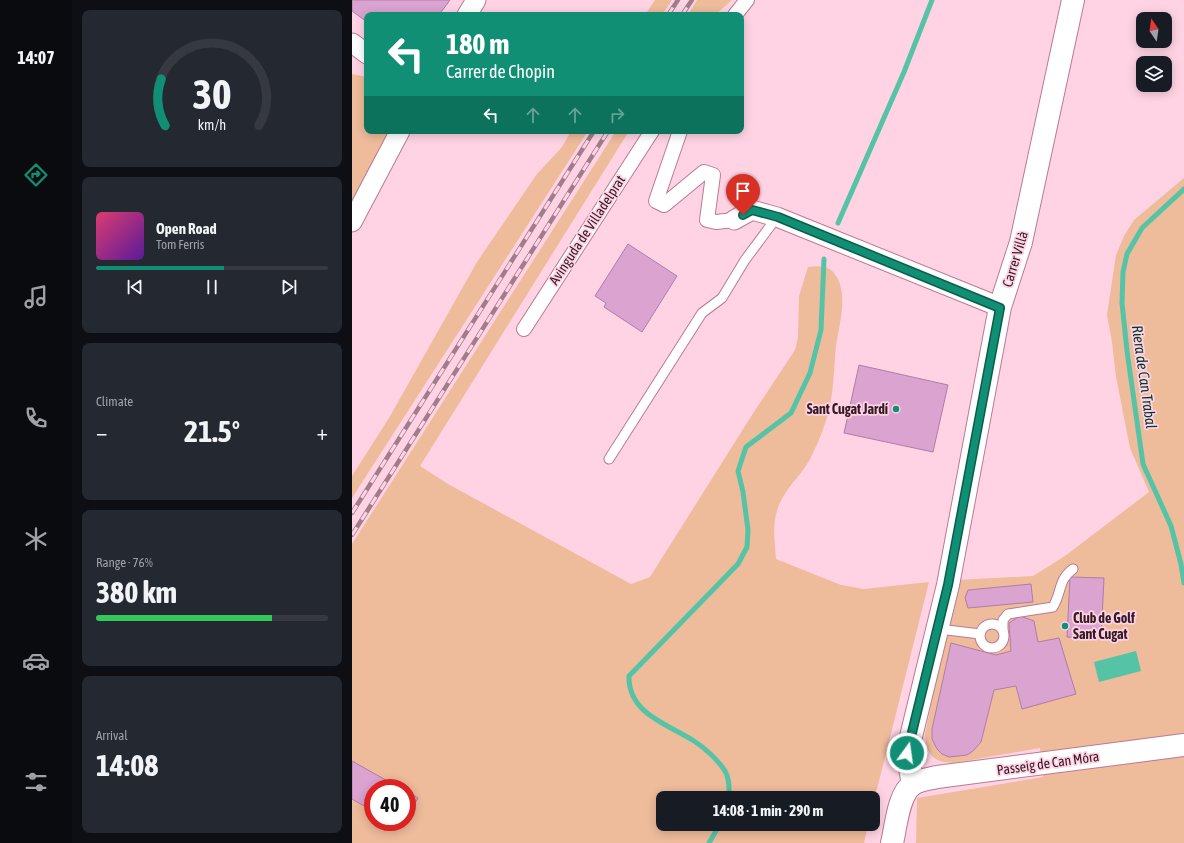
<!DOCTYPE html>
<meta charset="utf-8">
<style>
:root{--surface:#171b24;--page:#242831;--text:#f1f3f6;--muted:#9ea1a6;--line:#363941;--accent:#118f74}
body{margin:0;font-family:"Asap Condensed",sans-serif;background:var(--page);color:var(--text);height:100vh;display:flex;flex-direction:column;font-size:15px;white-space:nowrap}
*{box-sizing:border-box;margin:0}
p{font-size:13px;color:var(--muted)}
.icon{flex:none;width:22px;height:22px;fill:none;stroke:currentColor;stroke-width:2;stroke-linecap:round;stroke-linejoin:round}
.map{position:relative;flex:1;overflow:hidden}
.sheet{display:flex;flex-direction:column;gap:10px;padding:10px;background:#0d0f14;width:280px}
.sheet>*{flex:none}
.hud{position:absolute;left:12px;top:12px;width:380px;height:122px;border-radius:8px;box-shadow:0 2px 10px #0003;background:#118f74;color:#fff;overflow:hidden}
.needle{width:26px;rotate:347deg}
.buttons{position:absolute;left:784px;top:12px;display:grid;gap:8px}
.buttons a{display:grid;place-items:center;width:36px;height:36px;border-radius:8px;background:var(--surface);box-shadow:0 2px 10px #0003;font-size:20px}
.speed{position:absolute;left:12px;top:779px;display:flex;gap:8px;font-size:20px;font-weight:700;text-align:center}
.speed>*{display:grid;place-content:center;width:52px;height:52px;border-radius:50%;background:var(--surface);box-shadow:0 2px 10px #0003;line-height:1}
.speed .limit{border:6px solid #d22;background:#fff;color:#111}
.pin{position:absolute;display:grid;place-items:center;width:34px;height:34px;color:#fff;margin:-41px -17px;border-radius:50% 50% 50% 0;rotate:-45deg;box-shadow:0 0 4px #0007}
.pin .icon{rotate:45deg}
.me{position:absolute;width:44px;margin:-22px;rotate:14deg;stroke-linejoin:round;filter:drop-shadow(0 0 3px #0008)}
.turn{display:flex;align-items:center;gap:14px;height:84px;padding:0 16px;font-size:18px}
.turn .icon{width:52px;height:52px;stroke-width:2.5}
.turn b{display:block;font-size:28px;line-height:34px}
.lanes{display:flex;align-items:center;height:38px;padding:0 16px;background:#0003;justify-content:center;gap:20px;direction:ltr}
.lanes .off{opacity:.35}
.big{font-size:30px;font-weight:700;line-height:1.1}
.sheet .widget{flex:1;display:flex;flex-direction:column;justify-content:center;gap:6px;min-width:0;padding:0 14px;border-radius:8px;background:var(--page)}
.sheet .dial{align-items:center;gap:0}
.dial svg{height:104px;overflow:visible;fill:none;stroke:var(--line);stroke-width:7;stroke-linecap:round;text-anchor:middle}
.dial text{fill:var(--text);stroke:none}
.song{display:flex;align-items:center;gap:12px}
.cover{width:48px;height:48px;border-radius:6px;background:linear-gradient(135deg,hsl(340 70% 55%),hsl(270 70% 35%))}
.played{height:4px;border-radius:2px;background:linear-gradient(90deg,var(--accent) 55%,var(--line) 55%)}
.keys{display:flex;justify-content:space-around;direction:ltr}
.heat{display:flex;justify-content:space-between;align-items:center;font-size:22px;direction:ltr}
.charge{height:6px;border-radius:3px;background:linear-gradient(90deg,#34c759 76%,var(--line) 0)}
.trip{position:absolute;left:304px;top:791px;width:224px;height:40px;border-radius:8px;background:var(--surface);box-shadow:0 2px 10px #0003;font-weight:700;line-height:40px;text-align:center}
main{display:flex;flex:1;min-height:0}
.menu{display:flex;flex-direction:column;width:72px;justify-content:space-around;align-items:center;background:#090b0e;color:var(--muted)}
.menu .icon{width:28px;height:28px}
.menu .on{color:var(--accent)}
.menu b{font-size:18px;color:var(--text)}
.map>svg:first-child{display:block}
.green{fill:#eebb9b;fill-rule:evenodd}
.water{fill:#54c3a6}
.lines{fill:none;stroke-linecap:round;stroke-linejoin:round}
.stream{stroke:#54c3a6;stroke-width:5}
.building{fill:#daa3d0;stroke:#b17ca8}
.service-casing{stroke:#ba7994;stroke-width:11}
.pedestrian-casing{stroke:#ba7994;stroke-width:16}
.minor-casing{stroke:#ba7994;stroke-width:21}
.tertiary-casing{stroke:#ba7994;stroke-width:24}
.service{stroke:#fff;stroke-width:9}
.pedestrian{stroke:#fff;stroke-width:14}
.minor{stroke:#fff;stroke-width:19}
.tertiary{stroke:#fff;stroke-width:22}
.rail-casing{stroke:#a17d8b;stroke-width:4.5}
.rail{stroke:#ffd3e4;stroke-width:3;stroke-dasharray:9;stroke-linecap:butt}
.route-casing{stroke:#0b5d4b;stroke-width:10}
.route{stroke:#118f74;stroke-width:7}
.poi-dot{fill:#118f74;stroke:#ffd3e4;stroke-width:1.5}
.labels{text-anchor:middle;stroke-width:3.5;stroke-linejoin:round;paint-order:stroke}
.street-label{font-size:14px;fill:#351b26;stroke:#ffd3e4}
.poi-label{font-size:14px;font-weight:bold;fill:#351b26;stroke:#ffd3e4;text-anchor:end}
.water-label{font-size:15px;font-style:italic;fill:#02372c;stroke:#ffd3e4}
</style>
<main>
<nav class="menu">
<b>14:07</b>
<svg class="icon on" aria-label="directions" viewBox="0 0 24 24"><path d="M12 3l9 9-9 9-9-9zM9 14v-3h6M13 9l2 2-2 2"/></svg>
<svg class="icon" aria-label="music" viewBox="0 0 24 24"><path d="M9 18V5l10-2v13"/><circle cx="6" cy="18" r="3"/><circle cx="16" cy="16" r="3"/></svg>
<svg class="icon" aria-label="phone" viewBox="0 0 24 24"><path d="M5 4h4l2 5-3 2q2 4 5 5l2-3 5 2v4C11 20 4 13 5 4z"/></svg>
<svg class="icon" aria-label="climate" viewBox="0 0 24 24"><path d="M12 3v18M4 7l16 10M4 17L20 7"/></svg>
<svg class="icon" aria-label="car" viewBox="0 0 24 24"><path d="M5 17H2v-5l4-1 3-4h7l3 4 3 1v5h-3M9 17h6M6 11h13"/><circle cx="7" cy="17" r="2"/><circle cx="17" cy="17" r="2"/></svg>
<svg class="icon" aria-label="filters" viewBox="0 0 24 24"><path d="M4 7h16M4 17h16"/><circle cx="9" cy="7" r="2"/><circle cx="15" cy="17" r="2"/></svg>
</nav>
<section class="sheet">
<div class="widget dial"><svg viewBox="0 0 100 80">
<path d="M14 69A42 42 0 1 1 86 69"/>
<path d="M14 69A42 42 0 0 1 11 33" stroke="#118f74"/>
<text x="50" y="56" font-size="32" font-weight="700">30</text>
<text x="50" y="72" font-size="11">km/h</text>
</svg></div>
<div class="widget">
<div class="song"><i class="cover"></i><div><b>Open Road</b><p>Tom Ferris</p></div></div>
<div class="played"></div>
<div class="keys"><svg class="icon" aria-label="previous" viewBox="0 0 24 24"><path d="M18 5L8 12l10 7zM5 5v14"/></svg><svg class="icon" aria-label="pause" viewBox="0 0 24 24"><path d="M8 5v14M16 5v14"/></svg><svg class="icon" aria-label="next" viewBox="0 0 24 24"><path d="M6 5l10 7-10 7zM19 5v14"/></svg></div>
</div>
<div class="widget"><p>Climate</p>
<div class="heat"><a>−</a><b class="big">21.5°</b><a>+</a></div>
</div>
<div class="widget"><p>Range · 76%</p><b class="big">380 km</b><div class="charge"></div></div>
<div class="widget"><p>Arrival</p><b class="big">14:08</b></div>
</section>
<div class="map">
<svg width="832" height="843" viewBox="0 0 832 843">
<rect width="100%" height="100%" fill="#ffd3e4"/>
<!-- green -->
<g class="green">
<polygon points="303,0 320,0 310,15 293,15"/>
<polygon points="345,0 380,0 363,15 336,15"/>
<polygon points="0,74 15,77 15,131 40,131 0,204"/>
<polygon points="219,131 236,131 0,498 0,476 37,418 125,262 185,174 210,147"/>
<path d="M264,131H277L68,466L96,484L279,584L298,577L400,415L443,350L446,337L447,296L456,267C463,266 472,265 479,270C499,288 487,324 484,346C482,366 482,386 478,406C474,423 468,439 460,455C451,475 431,489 425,511C420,526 423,543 424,559L489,585L512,589L577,582L521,805V798H311V824H516L512,843H0V544ZM21,788H55V822H21Z"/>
<path d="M832,178V843H564L565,798L691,777L688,748L602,763C580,762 575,755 573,734L605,580L681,576L713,556L797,492L778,448L764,377L760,342L755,315L764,255L772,236L782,220Z"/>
</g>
<!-- water -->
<polygon class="water" points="784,651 789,671 747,682 742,662"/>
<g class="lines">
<!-- stream -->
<g class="stream">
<polyline points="832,189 790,228 775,254 771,272 770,303 775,351 791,464 819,526 829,564 832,583"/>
<polyline points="486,223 552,72 580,0"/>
<path d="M377,798C377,789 378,779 373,771C366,760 353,748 342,741C316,724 276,714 277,676L386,564L395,547L396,530L391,492L386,471L394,447L439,413L458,373L469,330L472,259"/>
<polyline points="357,843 368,824"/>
</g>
</g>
<!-- building -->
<g class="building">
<polygon points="0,0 98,0 87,15 15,15 15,22 0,11"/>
<polygon points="276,244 325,276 290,332 252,307 254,303 243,296"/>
<polygon points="507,365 596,385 581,452 492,433"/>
<polygon points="718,577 752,578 749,639 715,637"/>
<polygon points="679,584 681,602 616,608 613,598 616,590"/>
<polygon points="668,616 682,621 686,642 707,638 724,694 670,709 664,686 642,690 629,742 621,751 615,755 597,757 590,754 585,749 580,739 580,729 599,643 644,655 659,651 657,623"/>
<polygon points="0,761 48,788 21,788 21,811 0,799"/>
<polygon points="55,792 66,798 55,817"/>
<polygon points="41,822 52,822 49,827"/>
</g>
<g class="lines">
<!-- service casing -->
<g class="service-casing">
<g id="service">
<polyline points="257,459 350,313 370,298 393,260 425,217"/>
<circle cx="640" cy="636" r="12"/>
<polyline points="587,629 628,634"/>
<path d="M651,630V620L656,614L701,607C710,592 706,580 721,569"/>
</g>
</g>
<!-- pedestrian casing -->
<g class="pedestrian-casing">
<g id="pedestrian">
<polyline points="383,15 395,0"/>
<polyline points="328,131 304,201 312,205 352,172 361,175 355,220 364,222 382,220"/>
<polyline points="172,329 300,131"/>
</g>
</g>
<!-- minor casing -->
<g class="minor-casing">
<g id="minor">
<polyline points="115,15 124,0"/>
<polyline points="0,43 15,54"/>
<polyline points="382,220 400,210 425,217 648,307"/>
<polyline points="0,222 48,131"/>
</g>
</g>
<!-- tertiary casing -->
<g class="tertiary-casing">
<g id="tertiary">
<polyline points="561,784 555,753 596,585 648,307 669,242 721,0"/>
<path d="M540,843C544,827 546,794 561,784C567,780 577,779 585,777L832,745"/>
</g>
</g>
<!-- service -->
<use href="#service" class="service"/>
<!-- pedestrian -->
<use href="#pedestrian" class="pedestrian"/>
<!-- minor -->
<use href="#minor" class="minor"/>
<!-- tertiary -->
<use href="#tertiary" class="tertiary"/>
<!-- rail casing -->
<g class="rail-casing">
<g id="rail">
<polyline points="316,15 326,0"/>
<polyline points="330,15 340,0"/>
<polyline points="0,513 242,131"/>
<polyline points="0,535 256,131"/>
</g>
</g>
<!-- rail -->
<use href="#rail" class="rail"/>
</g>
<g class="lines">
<!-- route casing -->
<g class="route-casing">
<polyline id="route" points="391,215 400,210 426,217 648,308 596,585 555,753"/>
</g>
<!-- route -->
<use href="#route" class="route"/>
</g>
<!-- markers -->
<g class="poi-dot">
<circle cx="544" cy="409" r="4"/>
<circle cx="713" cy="626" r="4"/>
</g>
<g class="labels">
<!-- street labels -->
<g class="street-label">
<text transform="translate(235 230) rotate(-57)" y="5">Avinguda de Villadelprat</text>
<text transform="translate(663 259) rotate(-73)" y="5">Carrer Villà</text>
<text transform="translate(696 763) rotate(-8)" y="5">Passeig de Can Móra</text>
</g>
<!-- poi labels -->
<g class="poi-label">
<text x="536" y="414">Sant Cugat Jardí</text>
<text x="721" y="623" text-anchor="start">Club de Golf<tspan x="721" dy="16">Sant Cugat</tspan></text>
</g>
<!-- water labels -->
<g class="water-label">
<text transform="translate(792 377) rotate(82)" y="5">Riera de Can Trabal</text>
</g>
</g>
</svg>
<div class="buttons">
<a><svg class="needle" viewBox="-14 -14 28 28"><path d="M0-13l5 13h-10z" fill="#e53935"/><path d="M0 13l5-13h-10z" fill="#9ea1a6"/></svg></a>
<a><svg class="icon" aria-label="layers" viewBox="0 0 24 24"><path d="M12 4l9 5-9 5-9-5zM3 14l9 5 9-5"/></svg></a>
</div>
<div class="speed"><div class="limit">40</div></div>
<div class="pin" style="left:391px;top:215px;background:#d93025"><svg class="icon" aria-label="arrive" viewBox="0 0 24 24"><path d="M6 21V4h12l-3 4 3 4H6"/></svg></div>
<svg class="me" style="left:555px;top:753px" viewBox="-20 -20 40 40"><circle r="17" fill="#118f74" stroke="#fff" stroke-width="3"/><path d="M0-11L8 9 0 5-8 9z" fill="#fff"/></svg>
<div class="trip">14:08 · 1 min · 290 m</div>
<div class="hud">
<div class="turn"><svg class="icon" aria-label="left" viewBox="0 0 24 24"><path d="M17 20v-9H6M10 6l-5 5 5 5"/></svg><div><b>180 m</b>Carrer de Chopin</div></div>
<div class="lanes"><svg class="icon" aria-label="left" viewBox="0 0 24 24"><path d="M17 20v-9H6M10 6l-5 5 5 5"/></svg><svg class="icon off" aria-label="ahead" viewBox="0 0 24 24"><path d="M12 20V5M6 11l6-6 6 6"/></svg><svg class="icon off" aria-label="ahead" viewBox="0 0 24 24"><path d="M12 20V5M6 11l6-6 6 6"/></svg><svg class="icon off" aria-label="right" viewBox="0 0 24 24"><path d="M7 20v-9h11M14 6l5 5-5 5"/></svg></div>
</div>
</div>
</main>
